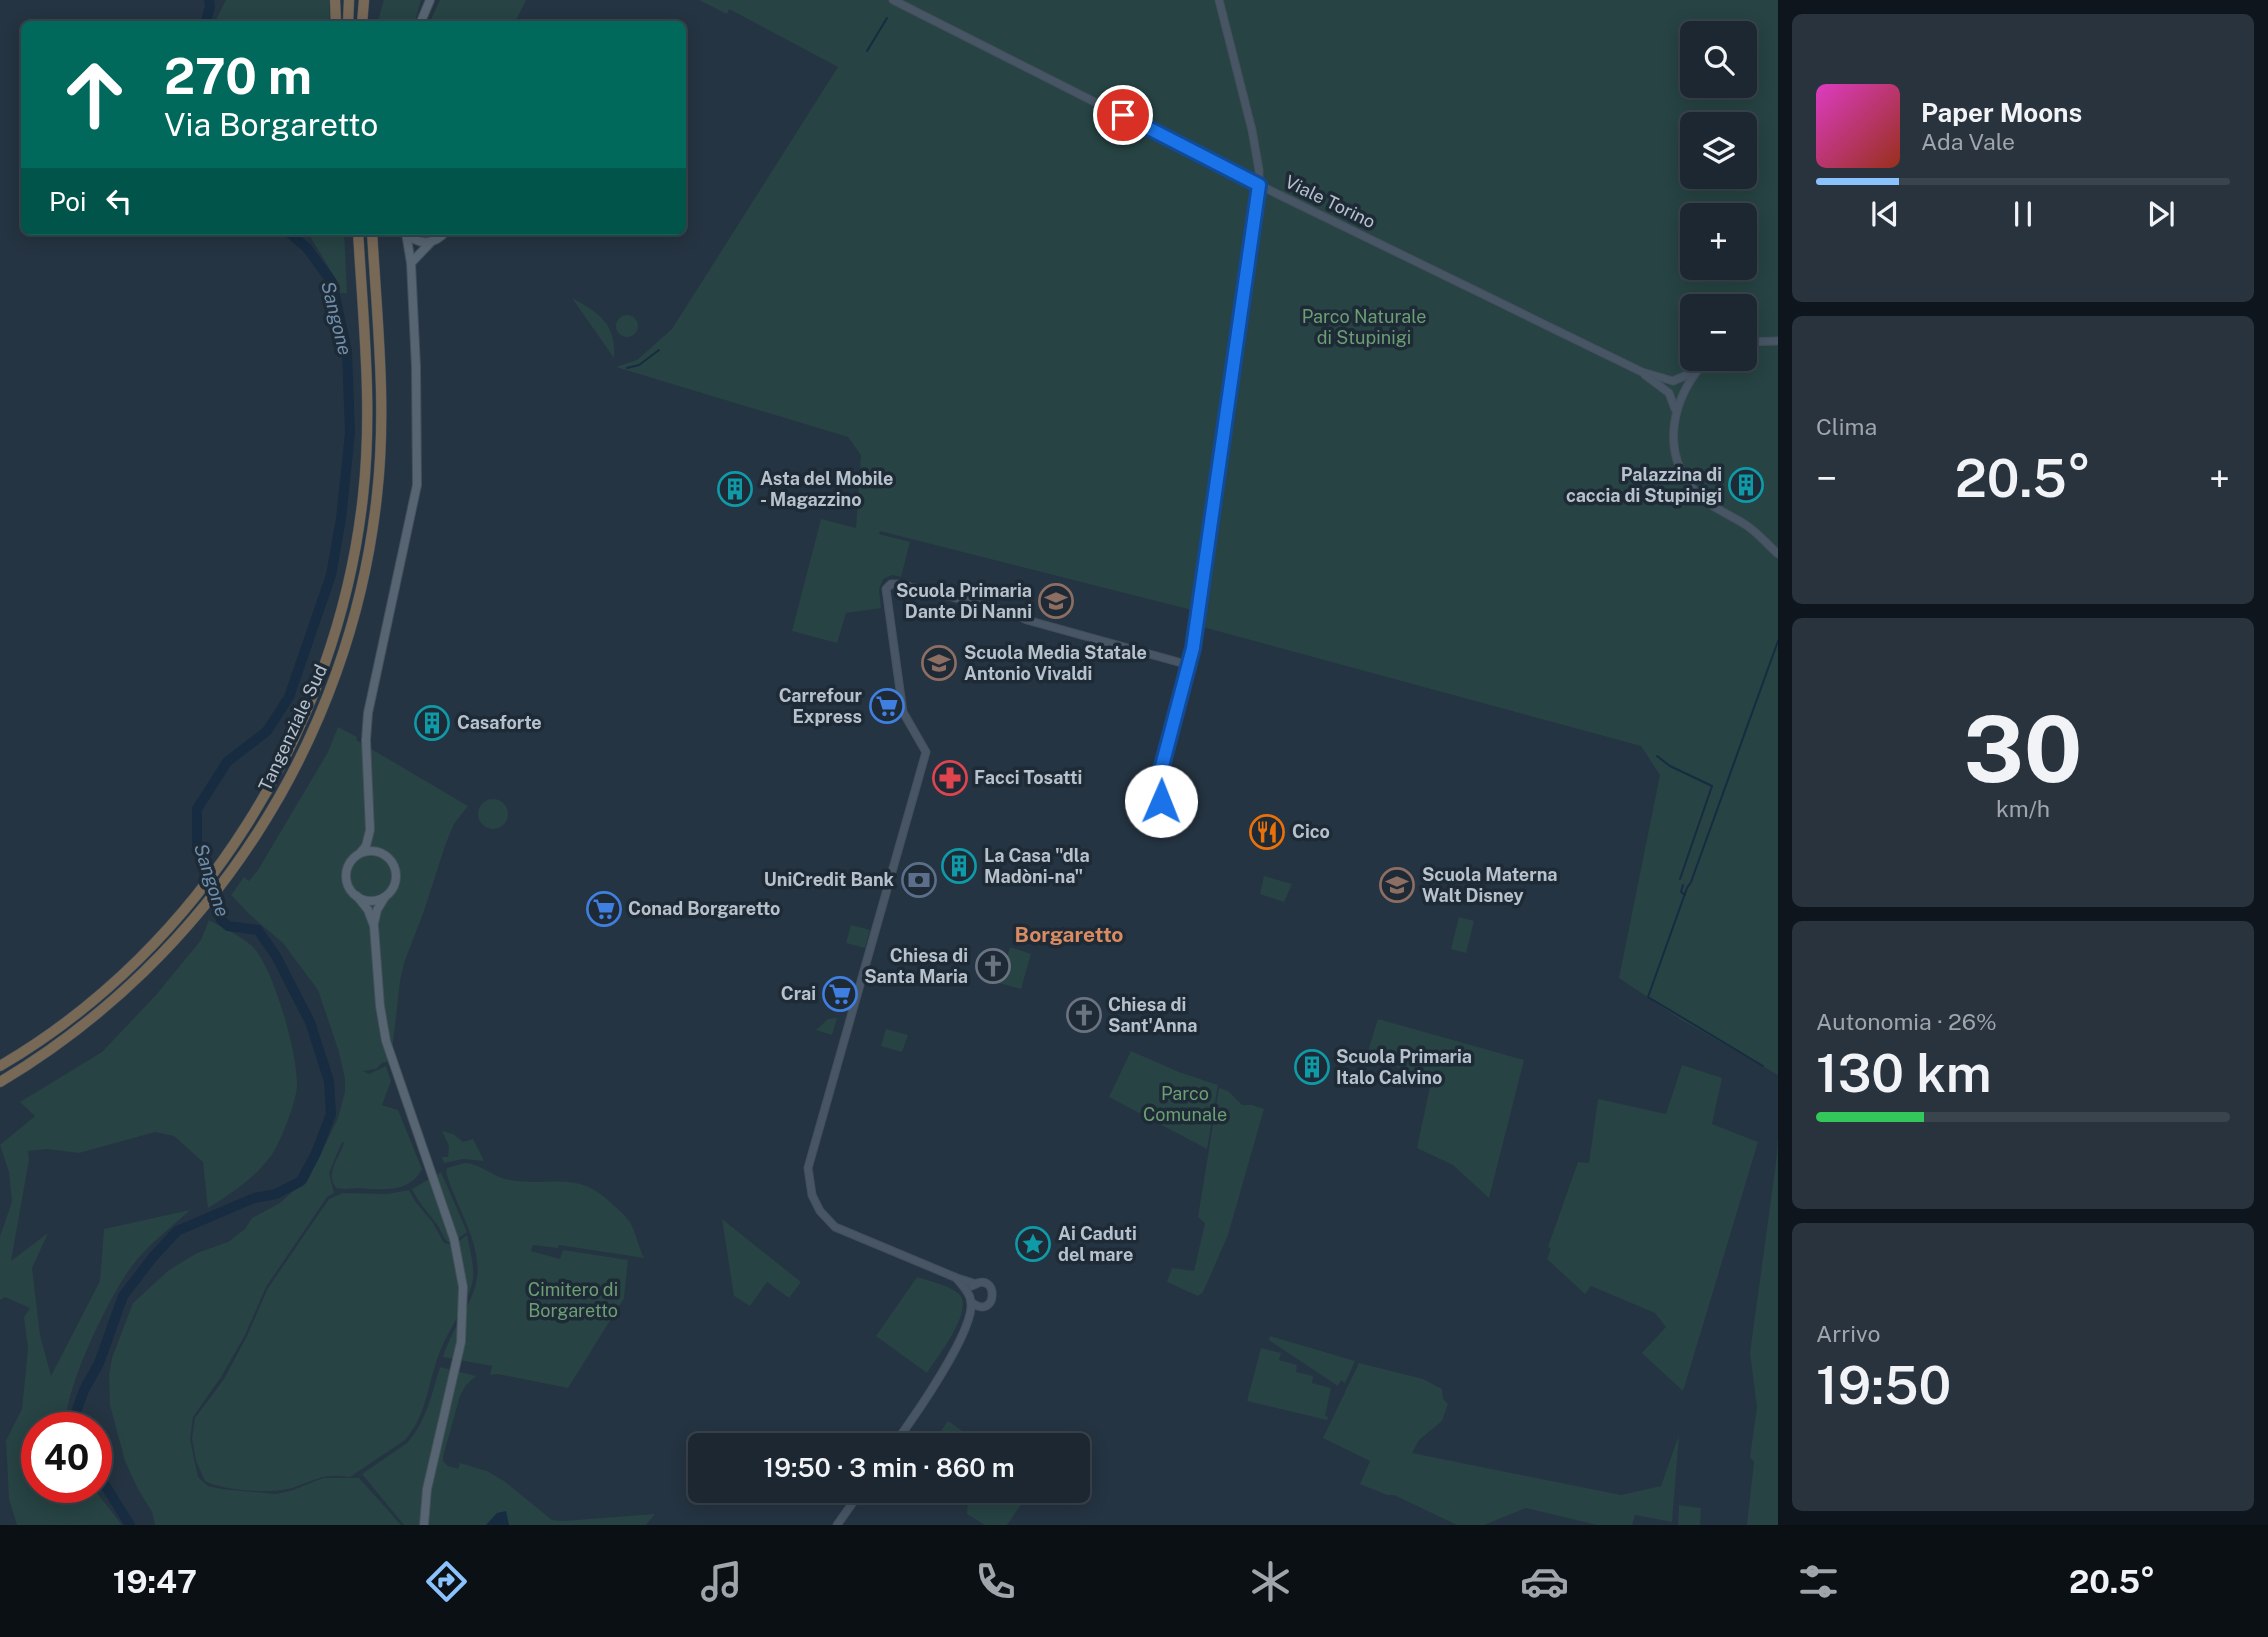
<!DOCTYPE html>
<html lang="it">
<meta charset="utf-8">
<style>
:root{--surface:#1c2732;--page:#29333e;--text:#f1f3f6;--muted:#a0a5ac;--line:#3a444d;--accent:#8ac2fd}
body{margin:0;font-family:"Public Sans",sans-serif;background:var(--page);color:var(--text);height:100vh;display:flex;flex-direction:column;font-size:26px;white-space:nowrap}
*{box-sizing:border-box;margin:0}
p{font-size:23px;color:var(--muted)}
.icon{flex:none;width:38px;height:38px;fill:none;stroke:currentColor;stroke-width:2;stroke-linecap:round;stroke-linejoin:round}
.map{position:relative;flex:1;overflow:hidden}
.side{display:flex;flex-direction:column;gap:14px;padding:14px;background:#0f151c;width:490px}
.side>*{flex:none}
.banner{position:absolute;left:21px;top:21px;width:665px;height:214px;border-radius:10px;box-shadow:0 4px 18px #0003,0 0 0 2px var(--line);background:#00695c;color:#fff;overflow:hidden}
.buttons{position:absolute;left:1680px;top:21px;display:grid;gap:14px}
.buttons a{display:grid;place-items:center;width:77px;height:77px;border-radius:10px;background:var(--surface);box-shadow:0 4px 18px #0003,0 0 0 2px var(--line);font-size:35px}
.speed{position:absolute;left:21px;top:1412px;display:flex;gap:14px;font-size:35px;font-weight:700;text-align:center}
.speed>*{display:grid;place-content:center;width:91px;height:91px;border-radius:50%;background:var(--surface);box-shadow:0 4px 18px #0003,0 0 0 2px var(--line);line-height:1}
.speed .limit{border:10px solid #d22;background:#fff;color:#111}
.pin{position:absolute;display:grid;place-items:center;width:60px;height:60px;color:#fff;margin:-30px;border:4px solid #fff;border-radius:50%;box-shadow:0 2px 7px #0007}
.me{position:absolute;width:77px;margin:-38px;rotate:1deg;stroke-linejoin:round;filter:drop-shadow(0 0 5px #0008)}
.turn{display:flex;align-items:center;gap:24px;height:147px;padding:0 28px;font-size:32px}
.turn .icon{width:91px;height:91px;stroke-width:2.5}
.turn b{display:block;font-size:49px;line-height:60px}
.then{display:flex;align-items:center;height:66px;padding:0 28px;background:#0003;gap:14px;font-size:26px}
.big{font-size:52px;font-weight:600;line-height:1.1}
.side .widget{flex:1;display:flex;flex-direction:column;justify-content:center;gap:10px;min-width:0;padding:0 24px;border-radius:10px;background:var(--page)}
.side .dial{align-items:center;gap:0}
.dial b{font-size:91px;line-height:1}
.song{display:flex;align-items:center;gap:21px}
.cover{width:84px;height:84px;border-radius:10px;background:linear-gradient(135deg,hsl(310 70% 55%),hsl(10 70% 35%))}
.played{height:7px;border-radius:4px;background:linear-gradient(90deg,var(--accent) 20%,var(--line) 20%)}
.keys{display:flex;justify-content:space-around;direction:ltr}
.heat{display:flex;justify-content:space-between;align-items:center;font-size:38px;direction:ltr}
.charge{height:10px;border-radius:5px;background:linear-gradient(90deg,#34c759 26%,var(--line) 0)}
.trip{position:absolute;left:688px;top:1433px;width:402px;height:70px;border-radius:10px;background:var(--surface);box-shadow:0 4px 18px #0003,0 0 0 2px var(--line);font-weight:600;line-height:70px;text-align:center}
.menu{display:flex;height:112px;justify-content:space-around;align-items:center;background:#0b1014;color:var(--muted)}
.menu .icon{width:49px;height:49px}
.menu .on{color:var(--accent)}
.menu b{font-size:32px;color:var(--text)}
main{display:flex;flex:1;min-height:0}
.map>svg:first-child{display:block}
.green{fill:#274343;fill-rule:evenodd}
.water{fill:#172c41}
.lines{fill:none;stroke-linecap:round;stroke-linejoin:round}
.stream{stroke:#172c41;stroke-width:2}
.river{stroke:#172c41;stroke-width:10}
.secondary-casing{stroke:#434f5b;stroke-width:9}
.primary-casing{stroke:#434f5b;stroke-width:10}
.highway-casing{stroke:#44515c;stroke-width:11}
.secondary{stroke:#475565;stroke-width:7}
.primary{stroke:#576572;stroke-width:8}
.highway{stroke:#786856;stroke-width:10}
.route-casing{stroke:#114b97;stroke-width:18}
.route{stroke:#1a73e8;stroke-width:12}
.labels{text-anchor:middle;stroke-width:7;stroke-linejoin:round;paint-order:stroke}
.street-label{font-size:18px;fill:#b6c1cc;stroke:#1e2b37}
.park-label{font-size:18px;fill:#6c9e73;stroke:#1e2b37}
.poi-label{font-size:18px;font-weight:bold;fill:#b6c1cc;stroke:#1e2b37;text-anchor:start}
.water-label{font-size:19px;font-style:italic;fill:#6e8fac;stroke:#1e2b37}
.quarter-label{font-size:21px;font-weight:bold;fill:#db8b62;stroke:#1e2b37}
</style>
<main>
<div class="map">
<svg width="1778" height="1525" viewBox="0 0 1778 1525">
<rect width="100%" height="100%" fill="#253442"/>
<!-- green -->
<g class="green">
<polygon points="226,0 329,0 330,24 214,24"/>
<polygon points="384,0 421,0 414,24 377,24"/>
<polygon points="440,0 526,0 514,24 429,24"/>
<path d="M699,0H1778V1075L1680,1019L1619,978L1660,775L1641,746L1199,626L1200,612L880,531L879,534L910,542L901,577L892,575L883,579L879,589L881,608L846,613L837,643L792,631L821,519L856,528L861,455L848,437L616,367L637,360L672,329L838,67L729,9L727,14ZM1692,33H1745V86H1692ZM1692,124H1745V177H1692ZM1692,215H1745V268H1692ZM1692,306H1745V359H1692Z"/>
<polygon points="304,231 344,231 347,293 339,293 338,283 310,236"/>
<path d="M572,298C599,313 616,323 614,358Z"/>
<circle cx="627" cy="326" r="11"/>
<path d="M338,727L357,737L356,740L468,806L454,824L446,843L424,911L404,963L400,981L391,1061L382,1063L376,1069L363,1071L369,1074L386,1066L391,1081L382,1105L398,1110L422,1169C410,1193 382,1190 359,1188C351,1188 345,1190 336,1188C325,1173 339,1158 344,1143L342,1142L329,1173L334,1193L327,1197L266,1287L245,1335L221,1377L193,1417L190,1440L198,1477L208,1486L222,1489L276,1494L293,1490L323,1478H359L401,1525H155L152,1512L138,1489L125,1461L110,1405L109,1375L112,1358L133,1303L169,1270L197,1253L228,1242L245,1229L252,1218L280,1203L292,1192L307,1182L338,1118L345,1092V1079L339,1052L318,990L283,943L250,915L231,895L244,877L249,881L258,870L328,752Z"/>
<circle cx="493" cy="814" r="15"/>
<polygon points="1264,876 1292,884 1284,902 1260,894"/>
<polygon points="1459,917 1474,921 1466,953 1451,949"/>
<path d="M209,920C223,928 239,935 251,945C273,964 299,1058 297,1087C296,1102 280,1145 270,1157C254,1179 230,1194 208,1208L203,1162L174,1136L155,1132L79,1153L47,1149L28,1151L29,1160L11,1261L48,1233L32,1268L40,1335L51,1376L100,1281L104,1229L190,1210C172,1227 146,1246 132,1266C111,1293 60,1396 67,1428H37V1488H93L122,1525H17L9,1499L6,1441L22,1409L28,1349L24,1317L30,1308L5,1297L0,1300V1236L12,1202L9,1172L0,1145L35,1116L20,1102L102,1052L156,995L201,940Z"/>
<polygon points="851,925 870,930 865,948 846,943"/>
<polygon points="1010,947 1031,954 1021,989 999,983"/>
<polygon points="837,1018 832,1035 816,1030 828,1019"/>
<polygon points="1378,1019 1524,1060 1489,1198 1453,1165 1417,1148 1431,1082 1367,1054"/>
<polygon points="886,1029 908,1035 902,1052 881,1046"/>
<polygon points="1131,1051 1179,1072 1218,1085 1207,1149 1109,1097"/>
<polygon points="1682,1065 1722,1078 1712,1124 1758,1142 1683,1391 1642,1353 1666,1327 1655,1313 1591,1286 1585,1294 1547,1259 1551,1249 1548,1247 1578,1162 1589,1163 1598,1099 1666,1114"/>
<polygon points="1219,1088 1228,1091 1242,1105 1252,1105 1264,1109 1228,1235 1203,1292 1198,1296 1167,1282 1172,1268 1194,1271 1205,1223 1198,1217"/>
<polygon points="442,1131 453,1134 463,1142 473,1139 484,1161 463,1159 444,1163 442,1157 448,1157 449,1146"/>
<polygon points="1778,1136 1778,1525 1747,1525 1754,1462 1750,1457 1757,1407 1750,1353 1776,1163"/>
<path d="M465,1163C482,1164 494,1178 510,1180C551,1187 577,1170 611,1203C618,1209 625,1215 630,1222C636,1233 638,1246 644,1258L559,1245L558,1248L533,1245L531,1251L560,1259L563,1250L628,1260L624,1298L568,1388L498,1374L490,1375L492,1366L443,1357C450,1332 468,1311 475,1287C487,1250 455,1206 446,1172L447,1168Z"/>
<path d="M441,1172L467,1232L453,1242H448C442,1237 441,1229 436,1223C427,1211 418,1202 412,1189Z"/>
<path d="M409,1190L415,1201L433,1223L444,1243L454,1245L467,1235C470,1251 476,1269 472,1284C466,1307 450,1327 441,1349C428,1379 428,1414 405,1440L350,1477C322,1473 317,1480 292,1488C271,1494 224,1491 205,1481L196,1461L192,1439L195,1418L224,1379L247,1336L268,1288L329,1199L343,1193L387,1194Z"/>
<polygon points="722,1219 801,1282 789,1298 767,1282 750,1306 734,1296"/>
<path d="M917,1277C929,1281 949,1285 959,1294C975,1310 937,1357 927,1373L876,1336Z"/>
<polygon points="1270,1336 1355,1361 1345,1383 1341,1380 1338,1386 1269,1340"/>
<polygon points="1261,1348 1281,1353 1279,1360 1297,1365 1296,1372 1313,1376 1312,1383 1331,1388 1325,1416 1328,1417 1327,1420 1247,1401"/>
<polygon points="1359,1363 1423,1379 1442,1389 1443,1399 1448,1404 1442,1421 1419,1440 1412,1453 1621,1495 1661,1486 1679,1435 1672,1522 1635,1515 1632,1525 1597,1525 1526,1508 1484,1525 1457,1525 1394,1495 1387,1495 1360,1484 1370,1461 1323,1438"/>
<path d="M440,1367L476,1376L466,1385L460,1396L443,1457V1461L448,1466L458,1469L460,1463L487,1471L504,1481L552,1520L563,1521L655,1514L646,1525H404L362,1474L407,1443C426,1422 432,1393 440,1367Z"/>
<polygon points="948,1421 982,1445 931,1445"/>
<polygon points="946,1491 1030,1491 1007,1525 985,1525 967,1514 968,1497 946,1496"/>
<polygon points="1679,1505 1701,1508 1700,1525 1678,1525"/>
</g>
<!-- water -->
<polygon class="water" points="506,1511 509,1525 486,1525 497,1513"/>
<g class="lines">
<!-- stream -->
<g class="stream">
<polyline points="867,51 887,18"/>
<polyline points="627,368 639,365 659,350"/>
<polyline points="1657,756 1670,766 1712,786 1680,879"/>
<polyline points="1683,885 1681,892 1685,895"/>
<polyline points="1763,1066 1648,997 1687,888 1691,882 1778,641"/>
</g>
<!-- river -->
<g class="river">
<polyline points="205,24 210,7 209,0"/>
<polyline points="76,1428 75,1415 84,1390 99,1363 123,1296 153,1257 177,1231 254,1198 276,1194 301,1181 316,1153 331,1114 329,1081 310,1022 276,956 258,930 228,926 221,920 197,845 197,809 227,762 267,731 289,697 331,575 341,519 350,433 347,351 332,282 307,248 287,231"/>
<polyline points="96,1471 130,1525"/>
</g>
<!-- secondary casing -->
<g class="secondary-casing">
<g id="secondary">
<polyline points="893,0 1259,185 1642,372 1673,381 1694,372"/>
<polyline points="1745,342 1778,341"/>
<path d="M1708,359C1672,394 1658,453 1697,493C1711,508 1729,514 1746,525C1758,533 1768,545 1778,554"/>
<polyline points="1645,375 1669,393 1675,409"/>
<polyline points="1151,793 1158,795 1161,801 1160,806 1154,810 1148,809 1143,802 1157,785"/>
<polyline points="1158,795 1159,777 1193,648 1259,185 1259,170 1252,130 1219,0"/>
<polyline points="976,1284 957,1278 835,1227 820,1211 812,1195 808,1168 926,752 903,712 886,589 891,584 899,584 1008,611 1027,620 1189,665"/>
<path d="M971,1302C998,1323 1000,1268 972,1286"/>
<path d="M893,1446C912,1420 975,1331 971,1302C970,1293 963,1286 957,1279"/>
<polyline points="837,1525 861,1491"/>
</g>
</g>
<!-- primary casing -->
<g class="primary-casing">
<g id="primary">
<polyline points="420,24 430,0"/>
<path d="M406,233C419,246 435,245 446,231"/>
<polyline points="411,263 430,243"/>
<circle cx="371" cy="876" r="25"/>
<polyline points="360,853 366,846 370,830 366,740 368,713 417,485 416,367 411,263 406,233"/>
<polyline points="357,896 368,910 374,926 380,1006 386,1041 454,1239 463,1287 461,1342 427,1489 424,1525"/>
<polyline points="374,923 377,910 385,897"/>
</g>
</g>
<!-- highway casing -->
<g class="highway-casing">
<g id="highway">
<polyline points="335,0 336,24"/>
<polyline points="348,24 349,0"/>
<polyline points="362,24 364,0"/>
<path d="M0,1066C202,948 338,726 363,496C373,408 363,319 358,231"/>
<path d="M0,1082C210,957 351,738 377,495C387,407 377,319 372,231"/>
</g>
</g>
<!-- secondary -->
<use href="#secondary" class="secondary"/>
<!-- primary -->
<use href="#primary" class="primary"/>
<!-- highway -->
<use href="#highway" class="highway"/>
</g>
<g class="lines">
<!-- route casing -->
<g class="route-casing">
<polyline id="route" points="1123,115 1259,185 1193,648 1157,785 1161,801"/>
</g>
<!-- route -->
<use href="#route" class="route"/>
</g>
<!-- icons -->
<defs>
<g id="building-ring" transform="scale(1.75)"><circle r="9.5" fill="#1e2b37" stroke="#0f9aa8" stroke-width="1.5"/><path d="M-4-6H4V6H1V3H-1V6H-4ZM-2.5-4.3h1.7v1.8h-1.7ZM.8-4.3h1.7v1.8H.8ZM-2.5-1h1.7V.8h-1.7ZM.8-1h1.7V.8H.8Z" fill="#0f9aa8"/></g>
<g id="school-ring" transform="scale(1.75)"><circle r="9.5" fill="#1e2b37" stroke="#8d6e63" stroke-width="1.5"/><path d="M0-5L7-2L0 1L-7-2ZM-4 1L0 2.5L4 1V4Q0 6-4 4Z" fill="#8d6e63"/></g>
<g id="supermarket-ring" transform="scale(1.75)"><circle r="9.5" fill="#1e2b37" stroke="#3f7fe0" stroke-width="1.5"/><path d="M-6-5.5h2.5l.6 2H6L4.5 2H-2.5L-4.4-4H-6ZM-1.5 3.2a1.3 1.3 0 1 0 .1 0ZM3 3.2a1.3 1.3 0 1 0 .1 0Z" fill="#3f7fe0"/></g>
<g id="pharmacy-ring" transform="scale(1.75)"><circle r="9.5" fill="#1e2b37" stroke="#e0444e" stroke-width="1.5"/><path d="M-2-6h4v4h4v4h-4v4h-4v-4h-4v-4h4Z" fill="#e0444e"/></g>
<g id="restaurant-ring" transform="scale(1.75)"><circle r="9.5" fill="#1e2b37" stroke="#e8710a" stroke-width="1.5"/><path d="M-5-6h1v4h1v-4h1v4h1v-4h1v5L-1.5 .5V6h-2V.5L-5-1ZM5-6V6H3V1.5H1.5Q1.5-4 5-6Z" fill="#e8710a"/></g>
<g id="bank-ring" transform="scale(1.75)"><circle r="9.5" fill="#1e2b37" stroke="#5c6f8a" stroke-width="1.5"/><path d="M-6-4H6V4H-6ZM0-2.3a2.3 2.3 0 1 0 0 4.6a2.3 2.3 0 1 0 0-4.6Z" fill="#5c6f8a"/></g>
<g id="church-ring" transform="scale(1.75)"><circle r="9.5" fill="#1e2b37" stroke="#6b7280" stroke-width="1.5"/><path d="M-1.2-6h2.4v3.5h3.3v2.4h-3.3V6h-2.4V-.1h-3.3v-2.4h3.3Z" fill="#6b7280"/></g>
<g id="sight-ring" transform="scale(1.75)"><circle r="9.5" fill="#1e2b37" stroke="#0f9aa8" stroke-width="1.5"/><path d="M0-6L1.8-2.2L6-1.7L2.9 1.2L3.7 5.4L0 3.3L-3.7 5.4L-2.9 1.2L-6-1.7L-1.8-2.2Z" fill="#0f9aa8"/></g>
</defs>
<g fill-rule="evenodd">
<use href="#building-ring" x="1746" y="485"/>
<use href="#building-ring" x="735" y="489"/>
<use href="#school-ring" x="1056" y="601"/>
<use href="#school-ring" x="939" y="663"/>
<use href="#supermarket-ring" x="887" y="706"/>
<use href="#building-ring" x="432" y="723"/>
<use href="#pharmacy-ring" x="950" y="778"/>
<use href="#restaurant-ring" x="1267" y="832"/>
<use href="#building-ring" x="959" y="866"/>
<use href="#bank-ring" x="919" y="880"/>
<use href="#school-ring" x="1397" y="885"/>
<use href="#supermarket-ring" x="604" y="909"/>
<use href="#church-ring" x="993" y="966"/>
<use href="#supermarket-ring" x="840" y="994"/>
<use href="#church-ring" x="1084" y="1015"/>
<use href="#building-ring" x="1312" y="1067"/>
<use href="#sight-ring" x="1033" y="1244"/>
</g>
<g class="labels">
<!-- street labels -->
<g class="street-label">
<text transform="translate(1330 202) rotate(26)" y="6">Viale Torino</text>
<text transform="translate(293 728) rotate(-65)" y="6">Tangenziale Sud</text>
</g>
<!-- park labels -->
<g class="park-label">
<text x="1364" y="323">Parco Naturale<tspan x="1364" dy="21">di Stupinigi</tspan></text>
<text x="1185" y="1100">Parco<tspan x="1185" dy="21">Comunale</tspan></text>
<text x="573" y="1296">Cimitero di<tspan x="573" dy="21">Borgaretto</tspan></text>
</g>
<!-- poi labels -->
<g class="poi-label">
<text x="1722" y="481" text-anchor="end">Palazzina di<tspan x="1722" dy="21">caccia di Stupinigi</tspan></text>
<text x="760" y="485">Asta del Mobile<tspan x="760" dy="21">- Magazzino</tspan></text>
<text x="1032" y="597" text-anchor="end">Scuola Primaria<tspan x="1032" dy="21">Dante Di Nanni</tspan></text>
<text x="964" y="659">Scuola Media Statale<tspan x="964" dy="21">Antonio Vivaldi</tspan></text>
<text x="862" y="702" text-anchor="end">Carrefour<tspan x="862" dy="21">Express</tspan></text>
<text x="457" y="729">Casaforte</text>
<text x="974" y="784">Facci Tosatti</text>
<text x="1292" y="838">Cico</text>
<text x="984" y="862">La Casa "dla<tspan x="984" dy="21">Madòni-na"</tspan></text>
<text x="1422" y="881">Scuola Materna<tspan x="1422" dy="21">Walt Disney</tspan></text>
<text x="894" y="886" text-anchor="end">UniCredit Bank</text>
<text x="628" y="915">Conad Borgaretto</text>
<text x="968" y="962" text-anchor="end">Chiesa di<tspan x="968" dy="21">Santa Maria</tspan></text>
<text x="816" y="1000" text-anchor="end">Crai</text>
<text x="1108" y="1011">Chiesa di<tspan x="1108" dy="21">Sant'Anna</tspan></text>
<text x="1336" y="1063">Scuola Primaria<tspan x="1336" dy="21">Italo Calvino</tspan></text>
<text x="1058" y="1240">Ai Caduti<tspan x="1058" dy="21">del mare</tspan></text>
</g>
<!-- water labels -->
<g class="water-label">
<text transform="translate(337 318) rotate(76)" y="7">Sangone</text>
<text transform="translate(212 880) rotate(72)" y="7">Sangone</text>
</g>
<!-- quarter labels -->
<g class="quarter-label">
<text x="1069" y="942">Borgaretto</text>
</g>
</g>
</svg>
<div class="buttons">
<a><svg class="icon" aria-label="search" viewBox="0 0 24 24"><circle cx="10" cy="10" r="6"/><path d="M15 15l6 6"/></svg></a>
<a><svg class="icon" aria-label="layers" viewBox="0 0 24 24"><path d="M12 4l9 5-9 5-9-5zM3 14l9 5 9-5"/></svg></a>
<a>+</a>
<a>−</a>
</div>
<div class="speed"><div class="limit">40</div></div>
<div class="pin" style="left:1123px;top:115px;background:#d93025"><svg class="icon" aria-label="arrive" viewBox="0 0 24 24"><path d="M6 21V4h12l-3 4 3 4H6"/></svg></div>
<svg class="me" style="left:1161px;top:801px" viewBox="-20 -20 40 40"><circle r="19" fill="#fff"/><path d="M0-13L10 11 0 6-10 11z" fill="#1a73e8"/></svg>
<div class="trip">19:50 · 3 min · 860 m</div>
<div class="banner">
<div class="turn"><svg class="icon" aria-label="ahead" viewBox="0 0 24 24"><path d="M12 20V5M6 11l6-6 6 6"/></svg><div><b>270 m</b>Via Borgaretto</div></div>
<div class="then">Poi<svg class="icon" aria-label="left" viewBox="0 0 24 24"><path d="M17 20v-9H6M10 6l-5 5 5 5"/></svg></div>
</div>
</div>
<section class="side">
<div class="widget">
<div class="song"><i class="cover"></i><div><b>Paper Moons</b><p>Ada Vale</p></div></div>
<div class="played"></div>
<div class="keys"><svg class="icon" aria-label="previous" viewBox="0 0 24 24"><path d="M18 5L8 12l10 7zM5 5v14"/></svg><svg class="icon" aria-label="pause" viewBox="0 0 24 24"><path d="M8 5v14M16 5v14"/></svg><svg class="icon" aria-label="next" viewBox="0 0 24 24"><path d="M6 5l10 7-10 7zM19 5v14"/></svg></div>
</div>
<div class="widget"><p>Clima</p>
<div class="heat"><a>−</a><b class="big">20.5°</b><a>+</a></div>
</div>
<div class="widget dial"><b>30</b><p>km/h</p></div>
<div class="widget"><p>Autonomia · 26%</p><b class="big">130 km</b><div class="charge"></div></div>
<div class="widget"><p>Arrivo</p><b class="big">19:50</b></div>
</section>
</main>
<nav class="menu">
<b>19:47</b>
<svg class="icon on" aria-label="directions" viewBox="0 0 24 24"><path d="M12 3l9 9-9 9-9-9zM9 14v-3h6M13 9l2 2-2 2"/></svg>
<svg class="icon" aria-label="music" viewBox="0 0 24 24"><path d="M9 18V5l10-2v13"/><circle cx="6" cy="18" r="3"/><circle cx="16" cy="16" r="3"/></svg>
<svg class="icon" aria-label="phone" viewBox="0 0 24 24"><path d="M5 4h4l2 5-3 2q2 4 5 5l2-3 5 2v4C11 20 4 13 5 4z"/></svg>
<svg class="icon" aria-label="climate" viewBox="0 0 24 24"><path d="M12 3v18M4 7l16 10M4 17L20 7"/></svg>
<svg class="icon" aria-label="car" viewBox="0 0 24 24"><path d="M5 17H2v-5l4-1 3-4h7l3 4 3 1v5h-3M9 17h6M6 11h13"/><circle cx="7" cy="17" r="2"/><circle cx="17" cy="17" r="2"/></svg>
<svg class="icon" aria-label="filters" viewBox="0 0 24 24"><path d="M4 7h16M4 17h16"/><circle cx="9" cy="7" r="2"/><circle cx="15" cy="17" r="2"/></svg>
<b>20.5°</b>
</nav>
